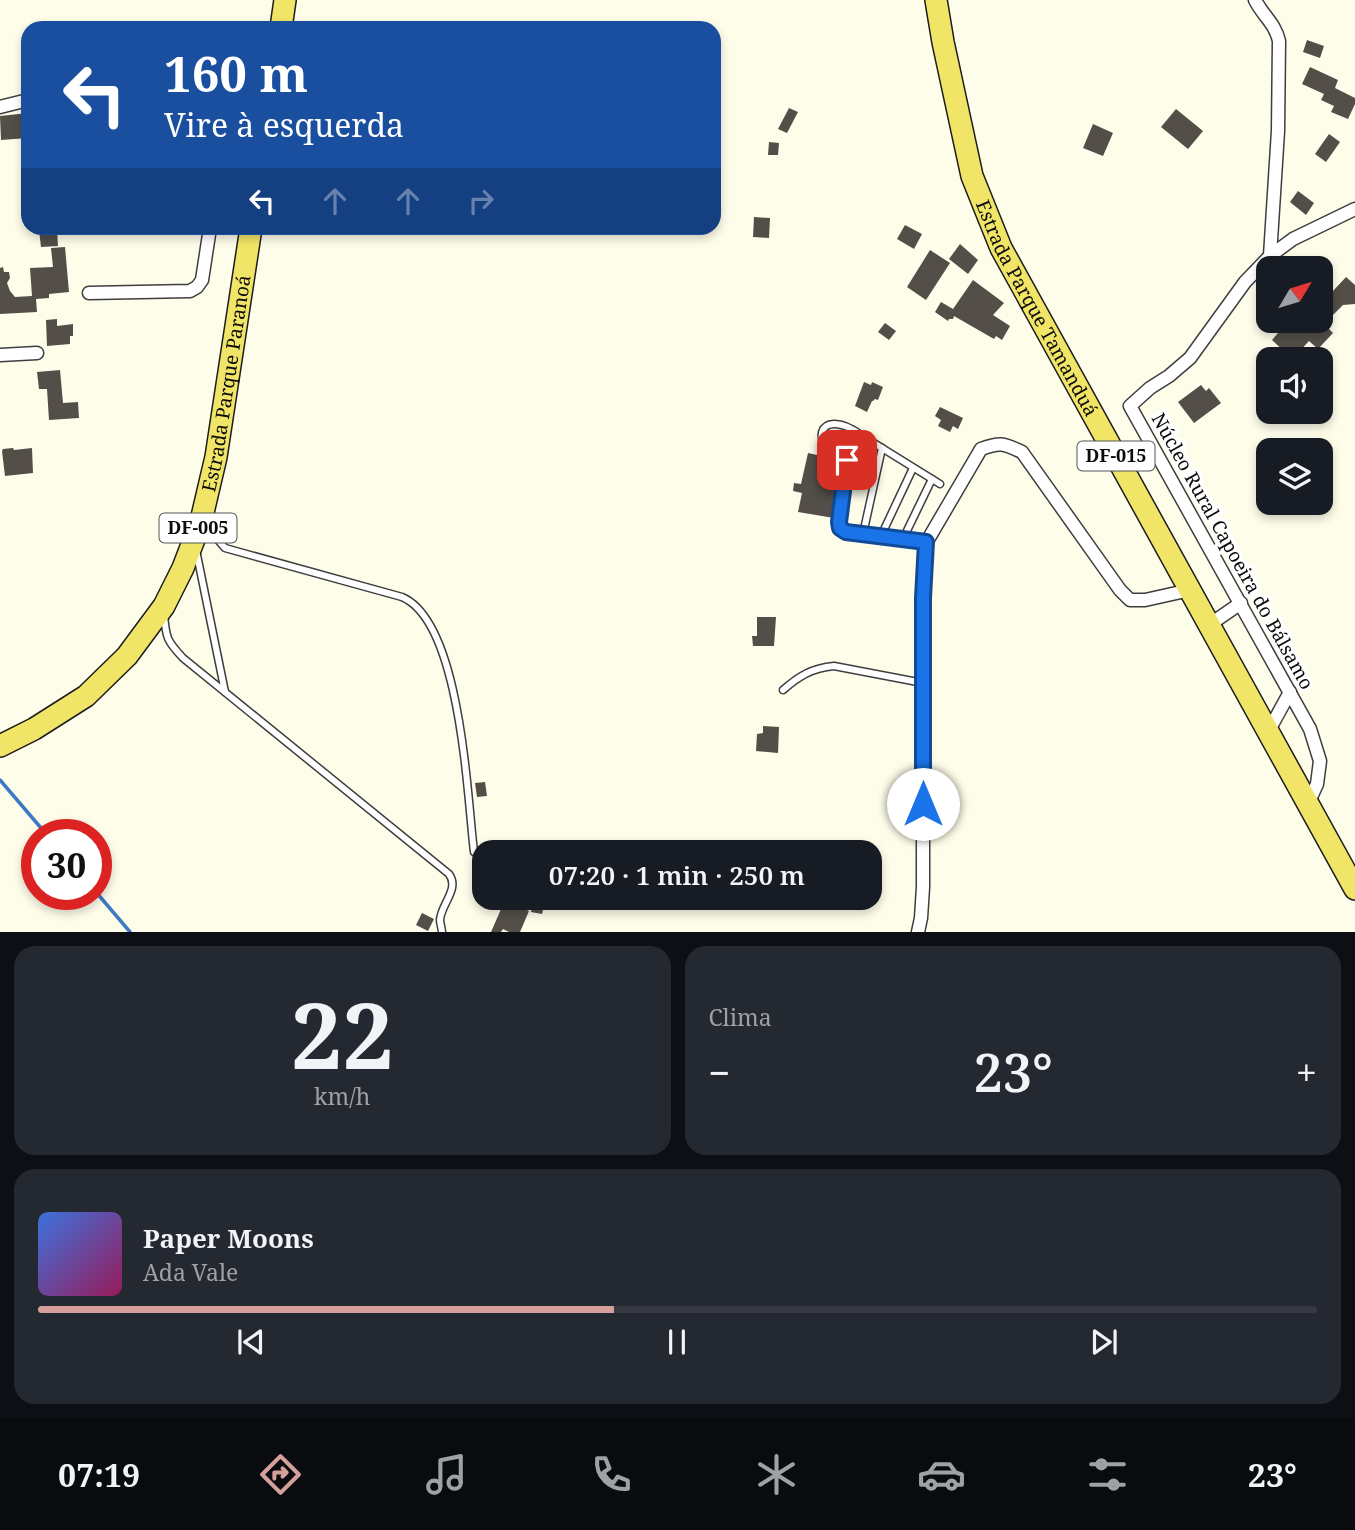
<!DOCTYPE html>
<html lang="pt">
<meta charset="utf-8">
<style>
:root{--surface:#171b24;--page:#242831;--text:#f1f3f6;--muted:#9ea1a6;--line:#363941;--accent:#d5a09b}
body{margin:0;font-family:"Noto Serif",serif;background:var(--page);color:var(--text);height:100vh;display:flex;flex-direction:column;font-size:26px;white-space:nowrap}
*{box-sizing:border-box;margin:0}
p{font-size:23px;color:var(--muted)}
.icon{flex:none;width:38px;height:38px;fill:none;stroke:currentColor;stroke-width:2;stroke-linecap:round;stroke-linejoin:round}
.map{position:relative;height:932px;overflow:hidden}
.side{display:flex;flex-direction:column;gap:14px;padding:14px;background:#0d0f14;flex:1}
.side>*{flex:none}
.top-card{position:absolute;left:21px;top:21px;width:700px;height:214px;border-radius:21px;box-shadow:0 4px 10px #0003;background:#1a4fa0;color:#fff;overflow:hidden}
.needle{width:46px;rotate:52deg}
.buttons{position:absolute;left:1256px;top:256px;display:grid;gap:14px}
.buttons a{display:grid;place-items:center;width:77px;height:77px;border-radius:14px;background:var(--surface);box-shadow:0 4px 10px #0003;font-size:35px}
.speed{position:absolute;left:21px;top:819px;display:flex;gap:14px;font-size:35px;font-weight:700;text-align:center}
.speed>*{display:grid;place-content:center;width:91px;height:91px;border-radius:50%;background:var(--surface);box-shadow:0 4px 10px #0003;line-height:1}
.speed .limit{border:10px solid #d22;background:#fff;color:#111}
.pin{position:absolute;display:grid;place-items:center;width:60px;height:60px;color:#fff;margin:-30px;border-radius:14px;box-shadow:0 4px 10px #0006}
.me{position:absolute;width:77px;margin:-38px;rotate:0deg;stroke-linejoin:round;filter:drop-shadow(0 0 5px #0008)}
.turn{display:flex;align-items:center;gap:24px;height:147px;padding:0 28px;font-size:32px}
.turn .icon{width:91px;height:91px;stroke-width:2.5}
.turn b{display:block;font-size:49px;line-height:60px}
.lanes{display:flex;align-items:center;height:66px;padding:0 28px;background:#0003;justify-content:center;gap:35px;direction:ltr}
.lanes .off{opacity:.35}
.big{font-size:52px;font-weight:600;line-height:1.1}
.side .tile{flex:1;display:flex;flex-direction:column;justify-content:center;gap:10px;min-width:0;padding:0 24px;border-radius:21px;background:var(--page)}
.side .dial{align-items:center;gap:0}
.dial b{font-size:91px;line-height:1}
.song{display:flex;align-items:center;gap:21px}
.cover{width:84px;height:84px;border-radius:10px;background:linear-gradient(135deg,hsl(220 70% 55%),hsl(330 70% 35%))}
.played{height:7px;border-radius:4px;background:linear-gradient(90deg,var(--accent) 45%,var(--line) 45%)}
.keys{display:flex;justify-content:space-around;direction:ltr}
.heat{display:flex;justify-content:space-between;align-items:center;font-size:38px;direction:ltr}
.side .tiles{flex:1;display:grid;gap:14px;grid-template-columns:1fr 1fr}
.tile:last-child{grid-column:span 2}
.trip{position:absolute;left:472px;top:840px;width:410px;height:70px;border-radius:21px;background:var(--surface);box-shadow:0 4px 10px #0003;font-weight:600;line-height:70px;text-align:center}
.tab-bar{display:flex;height:112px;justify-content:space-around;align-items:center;background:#090b0e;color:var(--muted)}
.tab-bar .icon{width:49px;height:49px}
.tab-bar .on{color:var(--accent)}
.tab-bar b{font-size:32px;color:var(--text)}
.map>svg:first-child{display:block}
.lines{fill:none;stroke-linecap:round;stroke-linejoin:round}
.stream{stroke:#3d79c5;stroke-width:3.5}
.building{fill:#534e48}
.service-casing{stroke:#3e3e3e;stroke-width:9}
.minor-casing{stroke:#3e3e3e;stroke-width:15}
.primary-casing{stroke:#1c1c1c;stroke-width:24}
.service{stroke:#fff;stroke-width:6}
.minor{stroke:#fff;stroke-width:12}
.primary{stroke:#f1e567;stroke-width:21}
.route-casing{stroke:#114b97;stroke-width:18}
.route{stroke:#1a73e8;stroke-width:12}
.labels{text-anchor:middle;stroke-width:7;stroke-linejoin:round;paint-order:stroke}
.shield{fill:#fff;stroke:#545454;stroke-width:2}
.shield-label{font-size:18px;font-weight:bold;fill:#0b0b0b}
.street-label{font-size:19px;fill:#0b0b0b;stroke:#fff}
</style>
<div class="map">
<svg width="1355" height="932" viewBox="0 0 1355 932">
<rect width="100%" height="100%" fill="#fefdea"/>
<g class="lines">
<!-- stream -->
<g class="stream">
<polyline points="0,780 47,835"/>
<polyline points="96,892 130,932"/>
</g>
</g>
<!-- building -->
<g class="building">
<polygon points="1307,40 1324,46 1320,58 1303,52"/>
<polygon points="1310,67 1338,80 1335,88 1355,98 1355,104 1348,119 1331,112 1334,106 1321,100 1324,94 1302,84"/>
<polygon points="789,108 798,112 787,133 778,129"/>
<polygon points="1176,109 1203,131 1188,149 1161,127"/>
<polygon points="28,113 28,138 1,140 0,116"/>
<polygon points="1093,124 1113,133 1103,156 1083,148"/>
<polygon points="1329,134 1340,142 1326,162 1315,154"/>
<polygon points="769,142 779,143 778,155 768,155"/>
<polygon points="1298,191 1314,203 1306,215 1290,202"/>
<polygon points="754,217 770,218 769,238 753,237"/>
<polygon points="905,225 922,234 914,249 897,239"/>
<polygon points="57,229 58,246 41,247 39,230"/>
<polygon points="960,244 978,260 968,274 949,259"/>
<polygon points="65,247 69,292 49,294 49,298 36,299 37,312 0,314 0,268 3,267 4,272 9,272 10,278 7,283 10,291 15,297 32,296 30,268 53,267 51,248"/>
<polygon points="930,250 950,263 926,300 907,287"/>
<polygon points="1346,277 1355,285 1355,304 1343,305 1324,324 1333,333 1318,349 1309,341 1296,355 1291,351 1288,355 1272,340 1289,320 1321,320 1321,304"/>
<polygon points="973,280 1004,303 993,315 1010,326 1002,340 996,336 994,339 954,316 953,319 949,319 948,321 935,312 941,302 953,309"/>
<polygon points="57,319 57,326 73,324 73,336 70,336 70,344 47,346 46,320"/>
<polygon points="885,323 896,331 889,340 878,332"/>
<polygon points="60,370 63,403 78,402 79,418 49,420 47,389 39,389 37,372"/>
<polygon points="864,382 871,385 872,382 883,387 878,400 875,399 873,401 872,401 867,412 855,406"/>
<polygon points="1201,385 1206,391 1209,388 1221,403 1194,423 1178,402"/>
<polygon points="940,407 963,418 958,429 953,426 950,432 938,426 941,420 935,416"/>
<polygon points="13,448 14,450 32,448 33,473 5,476 2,451 3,449"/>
<polygon points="808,453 840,460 835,484 838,484 834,518 798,512 802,493 793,491 794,483 801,484"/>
<polygon points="757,617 776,617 774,646 753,646 752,636 757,636"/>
<polygon points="763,726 779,727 778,753 756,751 757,734 763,733"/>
<polygon points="485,782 487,796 477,797 475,783"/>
<polygon points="485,869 485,896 480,896 475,870"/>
<polygon points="534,898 544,905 542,914 531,912"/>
<polygon points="505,900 529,911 520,932 509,932 503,929 501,932 491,932"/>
<polygon points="422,913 434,919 428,931 416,925"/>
</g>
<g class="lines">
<!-- service casing -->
<g class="service-casing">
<g id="service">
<path d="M850,452C806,454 816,402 861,435"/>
<path d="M205,525L225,548L402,597C461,622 467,795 474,852"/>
<polyline points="863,534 882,448"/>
<polyline points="881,536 913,468"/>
<polyline points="903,539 932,479"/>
<polyline points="926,543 846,532 840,528 839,522 847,461 850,452 861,435 940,484"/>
<polyline points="196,550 225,692"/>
<path d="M164,615C166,638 167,641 183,658L449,874C460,889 441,904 440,920C440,923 442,929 442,932"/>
<path d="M783,690C799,676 812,668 834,666L923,683"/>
</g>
</g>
<!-- minor casing -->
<g class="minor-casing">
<g id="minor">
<path d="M1255,0C1263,16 1275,23 1279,41L1278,131L1270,256"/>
<polyline points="0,107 28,100"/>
<polyline points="89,293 190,291 197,287 202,280 210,228"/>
<polyline points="0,355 37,353"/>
<polyline points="1209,625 1241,603"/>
<polyline points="1268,732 1290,692"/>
<polyline points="1308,804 1317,784 1320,761 1310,729 1130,406 1150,388 1169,376 1190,358 1245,282 1270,256 1293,239 1355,209"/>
<path d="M918,932L921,918L923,887V598L926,543L981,449C1000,442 1003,443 1022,452L1120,590L1130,600H1145L1190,590"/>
</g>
</g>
<!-- primary casing -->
<g class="primary-casing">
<g id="primary">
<path id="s1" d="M936,0L943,42L972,176L1001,248L1355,889"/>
<polyline points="281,28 285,0"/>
<path id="s2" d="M0,746L34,729L86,696L127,656L164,606L183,568L201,521L216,457L251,228"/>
</g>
</g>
<!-- service -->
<use href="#service" class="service"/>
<!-- minor -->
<use href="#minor" class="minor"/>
<!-- primary -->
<use href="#primary" class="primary"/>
</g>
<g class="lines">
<!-- route casing -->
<g class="route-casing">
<polyline id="route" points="847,460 839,522 840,528 846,532 926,542 923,598 923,804"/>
</g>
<!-- route -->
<use href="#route" class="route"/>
</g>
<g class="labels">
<!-- shield labels -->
<g class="shield">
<rect x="1077.5" y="441.5" width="77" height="29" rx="5"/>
<rect x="159.5" y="513.5" width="77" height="29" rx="5"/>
</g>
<g class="shield-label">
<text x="1116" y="462">DF-015</text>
<text x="198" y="534">DF-005</text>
</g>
<!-- street labels -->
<g class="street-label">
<text dy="7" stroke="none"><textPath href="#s1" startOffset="327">Estrada Parque Tamanduá</textPath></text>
<text dy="7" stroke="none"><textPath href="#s2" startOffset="452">Estrada Parque Paranoá</textPath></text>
<text transform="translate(1233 551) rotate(61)" y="7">Núcleo Rural Capoeira do Bálsamo</text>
</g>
</g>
</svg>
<div class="buttons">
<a><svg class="needle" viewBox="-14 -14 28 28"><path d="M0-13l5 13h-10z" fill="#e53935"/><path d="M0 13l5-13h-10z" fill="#9ea1a6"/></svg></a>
<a><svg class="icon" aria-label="sound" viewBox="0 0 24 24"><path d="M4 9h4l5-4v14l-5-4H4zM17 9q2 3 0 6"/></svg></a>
<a><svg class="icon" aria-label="layers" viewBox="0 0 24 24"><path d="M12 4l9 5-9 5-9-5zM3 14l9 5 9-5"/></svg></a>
</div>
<div class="speed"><div class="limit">30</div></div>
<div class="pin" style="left:847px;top:460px;background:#d93025"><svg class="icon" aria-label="arrive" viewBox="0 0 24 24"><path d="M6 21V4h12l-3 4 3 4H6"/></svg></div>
<svg class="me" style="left:923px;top:804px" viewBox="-20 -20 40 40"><circle r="19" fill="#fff"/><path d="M0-13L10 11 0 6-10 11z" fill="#1a73e8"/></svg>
<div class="trip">07:20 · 1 min · 250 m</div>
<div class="top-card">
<div class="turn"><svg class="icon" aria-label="left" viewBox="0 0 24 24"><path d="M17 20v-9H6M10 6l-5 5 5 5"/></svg><div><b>160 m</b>Vire à esquerda</div></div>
<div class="lanes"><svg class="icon" aria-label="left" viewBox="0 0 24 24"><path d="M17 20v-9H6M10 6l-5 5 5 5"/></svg><svg class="icon off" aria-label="ahead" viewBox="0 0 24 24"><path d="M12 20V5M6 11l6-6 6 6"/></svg><svg class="icon off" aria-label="ahead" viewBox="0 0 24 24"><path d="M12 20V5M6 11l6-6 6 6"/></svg><svg class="icon off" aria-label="right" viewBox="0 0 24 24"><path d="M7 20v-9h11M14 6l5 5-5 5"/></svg></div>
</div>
</div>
<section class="side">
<div class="tiles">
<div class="tile dial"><b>22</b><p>km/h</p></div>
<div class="tile"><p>Clima</p>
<div class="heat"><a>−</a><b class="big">23°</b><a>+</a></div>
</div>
<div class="tile">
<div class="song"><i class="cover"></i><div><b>Paper Moons</b><p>Ada Vale</p></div></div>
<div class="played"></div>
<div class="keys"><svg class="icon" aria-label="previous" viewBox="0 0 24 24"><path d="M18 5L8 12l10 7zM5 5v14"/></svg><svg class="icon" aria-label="pause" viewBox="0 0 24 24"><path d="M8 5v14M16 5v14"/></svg><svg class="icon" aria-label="next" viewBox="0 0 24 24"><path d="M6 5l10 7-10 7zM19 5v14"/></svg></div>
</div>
</div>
</section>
<nav class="tab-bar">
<b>07:19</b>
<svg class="icon on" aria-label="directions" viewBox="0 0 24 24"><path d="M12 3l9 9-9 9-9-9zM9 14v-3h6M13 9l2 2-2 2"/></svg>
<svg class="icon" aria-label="music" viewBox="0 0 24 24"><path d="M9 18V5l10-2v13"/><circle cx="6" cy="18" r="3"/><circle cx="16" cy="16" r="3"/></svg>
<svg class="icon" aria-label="phone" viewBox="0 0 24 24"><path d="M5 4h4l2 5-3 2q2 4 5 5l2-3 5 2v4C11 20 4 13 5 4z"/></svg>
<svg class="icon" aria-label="climate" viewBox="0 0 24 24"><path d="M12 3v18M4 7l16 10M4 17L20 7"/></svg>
<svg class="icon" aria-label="car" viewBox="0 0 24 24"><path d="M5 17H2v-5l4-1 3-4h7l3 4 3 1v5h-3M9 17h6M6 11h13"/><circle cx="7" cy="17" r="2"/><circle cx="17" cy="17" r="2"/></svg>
<svg class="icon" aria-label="filters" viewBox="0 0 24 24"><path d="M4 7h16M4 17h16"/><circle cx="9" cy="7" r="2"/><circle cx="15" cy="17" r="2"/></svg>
<b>23°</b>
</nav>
